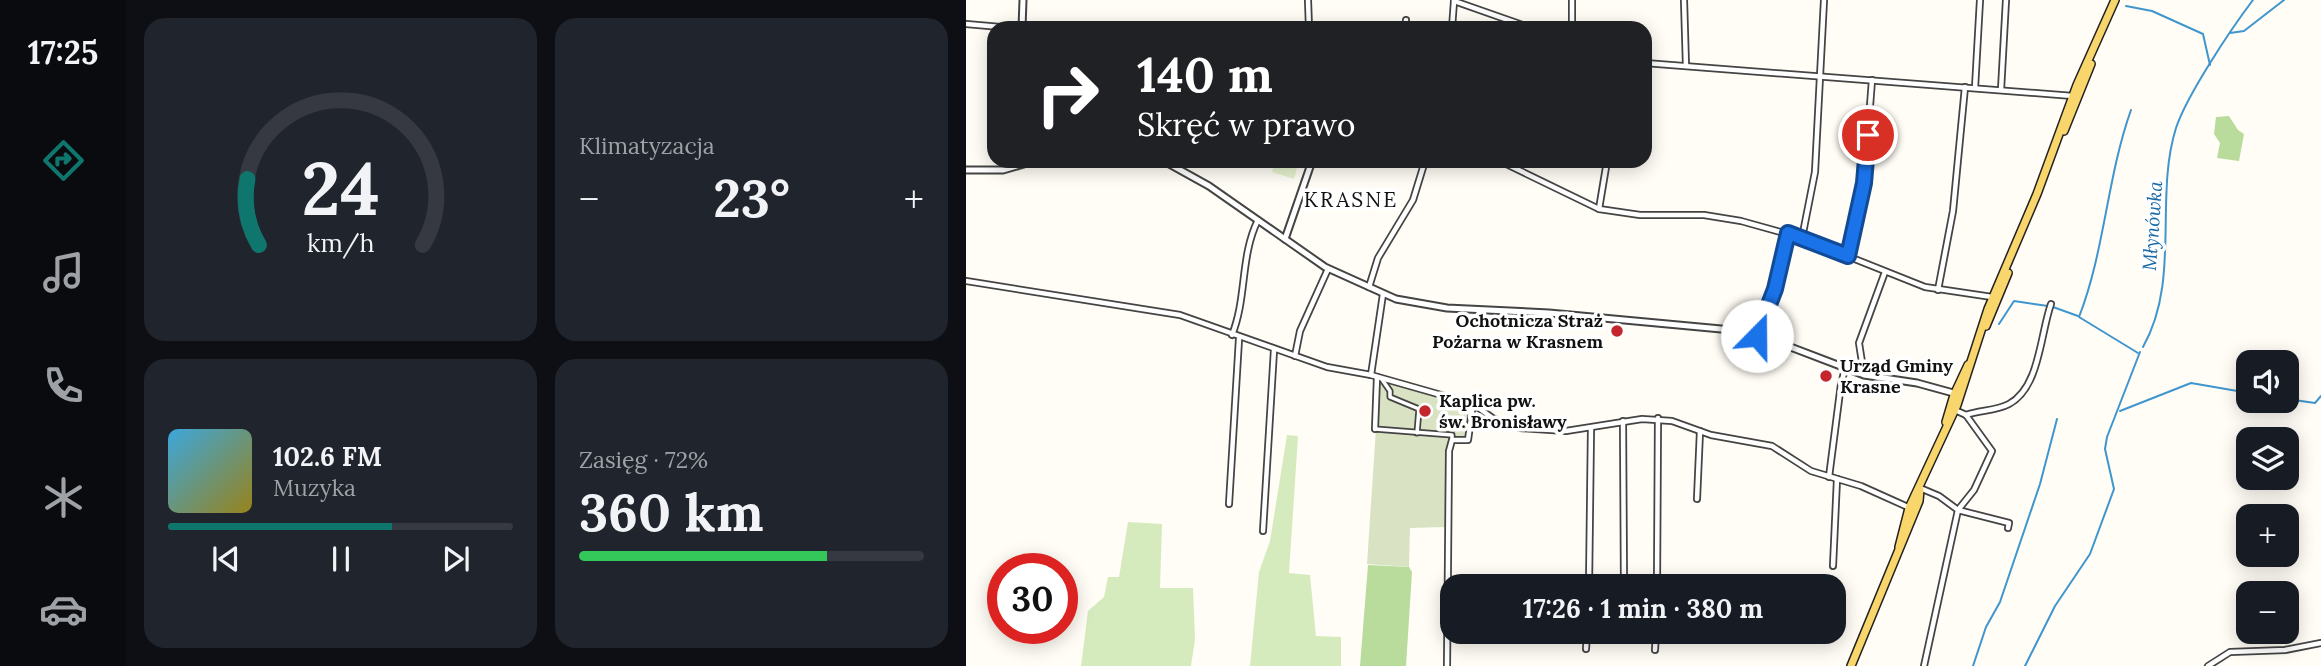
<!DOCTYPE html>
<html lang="pl">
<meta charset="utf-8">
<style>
:root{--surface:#171b24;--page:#20242c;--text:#f1f3f6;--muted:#9ea1a6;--line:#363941;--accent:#0f766e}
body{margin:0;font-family:Lora,serif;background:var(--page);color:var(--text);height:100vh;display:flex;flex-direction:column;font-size:26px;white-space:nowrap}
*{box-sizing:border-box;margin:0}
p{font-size:23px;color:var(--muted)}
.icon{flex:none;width:38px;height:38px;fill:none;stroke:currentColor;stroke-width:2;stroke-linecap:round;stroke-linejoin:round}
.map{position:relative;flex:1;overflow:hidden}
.panel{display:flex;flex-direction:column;gap:18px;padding:18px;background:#0d0f14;width:840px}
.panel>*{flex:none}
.banner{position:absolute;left:21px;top:21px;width:665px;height:147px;border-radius:21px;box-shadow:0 4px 18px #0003;background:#202124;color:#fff;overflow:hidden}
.controls{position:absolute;left:1270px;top:350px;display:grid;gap:14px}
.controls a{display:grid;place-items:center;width:63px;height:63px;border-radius:14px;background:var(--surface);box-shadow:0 4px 18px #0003;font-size:35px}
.speed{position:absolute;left:21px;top:553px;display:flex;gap:14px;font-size:35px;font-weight:700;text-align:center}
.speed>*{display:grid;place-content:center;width:91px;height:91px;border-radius:50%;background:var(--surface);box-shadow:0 4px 18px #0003;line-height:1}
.speed .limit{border:10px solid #d22;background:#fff;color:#111}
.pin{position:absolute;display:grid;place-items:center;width:60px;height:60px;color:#fff;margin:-30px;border:4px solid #fff;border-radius:50%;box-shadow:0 2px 7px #0007}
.me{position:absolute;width:77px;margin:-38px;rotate:22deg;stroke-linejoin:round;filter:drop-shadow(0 0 5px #0008)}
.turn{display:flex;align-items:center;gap:24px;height:147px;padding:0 35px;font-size:32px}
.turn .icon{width:91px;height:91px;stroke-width:2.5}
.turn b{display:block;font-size:49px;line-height:60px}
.big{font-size:52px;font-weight:700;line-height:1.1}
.panel .card{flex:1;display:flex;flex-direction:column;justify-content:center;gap:10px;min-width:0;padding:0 24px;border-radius:21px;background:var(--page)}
.panel .dial{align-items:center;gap:0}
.dial svg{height:182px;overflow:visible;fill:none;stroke:var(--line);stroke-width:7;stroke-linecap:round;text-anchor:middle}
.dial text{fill:var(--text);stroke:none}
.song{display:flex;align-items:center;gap:21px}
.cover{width:84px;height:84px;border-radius:10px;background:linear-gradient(135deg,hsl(200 70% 55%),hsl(50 70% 35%))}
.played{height:7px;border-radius:4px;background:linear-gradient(90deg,var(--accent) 65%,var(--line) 65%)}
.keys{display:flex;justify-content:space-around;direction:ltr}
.heat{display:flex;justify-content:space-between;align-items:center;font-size:38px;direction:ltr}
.charge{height:10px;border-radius:5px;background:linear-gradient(90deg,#34c759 72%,var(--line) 0)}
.panel .tiles{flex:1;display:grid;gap:18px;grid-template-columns:repeat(2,1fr)}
.trip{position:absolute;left:474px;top:574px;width:406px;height:70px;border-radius:21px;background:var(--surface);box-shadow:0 4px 18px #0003;font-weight:700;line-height:70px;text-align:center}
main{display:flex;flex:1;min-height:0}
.tabs{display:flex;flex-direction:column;width:126px;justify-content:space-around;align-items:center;background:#090b0e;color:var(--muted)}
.tabs .icon{width:49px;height:49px}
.tabs .on{color:var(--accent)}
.tabs b{font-size:32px;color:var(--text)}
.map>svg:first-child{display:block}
.green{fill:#d5ebbd}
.forest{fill:#b9dc9c}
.cemetery{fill:#d9e3c4}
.pitch{fill:#e6f2cf}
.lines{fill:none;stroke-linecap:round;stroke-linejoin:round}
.stream{stroke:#3f96cf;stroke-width:2}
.pedestrian-casing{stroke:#444;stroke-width:7}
.minor-casing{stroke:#444;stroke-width:8}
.tertiary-casing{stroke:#444;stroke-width:9}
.primary-casing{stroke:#222;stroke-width:10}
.pedestrian{stroke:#fff;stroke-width:3.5}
.minor{stroke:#fff;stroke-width:4.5}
.tertiary{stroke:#fff;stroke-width:5}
.primary{stroke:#f9d66b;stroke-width:7}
.route-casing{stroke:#114b97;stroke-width:18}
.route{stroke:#1a73e8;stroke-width:12}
.poi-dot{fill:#c4262e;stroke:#fff;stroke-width:2.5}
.labels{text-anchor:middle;stroke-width:7;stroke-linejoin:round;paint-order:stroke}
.poi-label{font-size:18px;font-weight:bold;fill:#111;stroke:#fff;text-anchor:start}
.water-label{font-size:19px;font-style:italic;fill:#1768a6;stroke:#fff}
.quarter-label{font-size:21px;letter-spacing:2px;fill:#111;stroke:#fff}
</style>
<main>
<nav class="tabs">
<b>17:25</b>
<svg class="icon on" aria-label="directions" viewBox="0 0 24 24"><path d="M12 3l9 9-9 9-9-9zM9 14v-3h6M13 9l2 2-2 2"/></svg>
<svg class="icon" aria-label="music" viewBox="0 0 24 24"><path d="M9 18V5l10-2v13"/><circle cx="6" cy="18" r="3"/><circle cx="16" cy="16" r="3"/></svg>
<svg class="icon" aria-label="phone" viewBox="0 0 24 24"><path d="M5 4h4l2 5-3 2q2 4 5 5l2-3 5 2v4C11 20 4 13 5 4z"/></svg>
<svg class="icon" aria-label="climate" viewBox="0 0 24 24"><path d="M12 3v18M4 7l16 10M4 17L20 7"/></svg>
<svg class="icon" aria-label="car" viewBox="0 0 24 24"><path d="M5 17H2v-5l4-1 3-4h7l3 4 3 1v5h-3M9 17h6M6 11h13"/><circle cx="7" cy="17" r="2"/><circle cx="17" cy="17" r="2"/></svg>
</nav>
<section class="panel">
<div class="tiles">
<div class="card dial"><svg viewBox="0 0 100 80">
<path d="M14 69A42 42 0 1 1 86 69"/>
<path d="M14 69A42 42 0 0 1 9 40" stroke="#0f766e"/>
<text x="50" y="56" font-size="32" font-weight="700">24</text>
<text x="50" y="72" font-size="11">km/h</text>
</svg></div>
<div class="card"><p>Klimatyzacja</p>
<div class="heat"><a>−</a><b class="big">23°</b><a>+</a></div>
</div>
<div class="card">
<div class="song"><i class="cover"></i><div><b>102.6 FM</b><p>Muzyka</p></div></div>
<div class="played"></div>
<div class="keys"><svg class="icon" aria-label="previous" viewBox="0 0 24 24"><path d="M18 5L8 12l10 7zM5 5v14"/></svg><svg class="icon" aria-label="pause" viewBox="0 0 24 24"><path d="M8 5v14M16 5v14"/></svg><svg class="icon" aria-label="next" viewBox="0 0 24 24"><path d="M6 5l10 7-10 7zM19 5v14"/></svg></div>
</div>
<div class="card"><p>Zasięg · 72%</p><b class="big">360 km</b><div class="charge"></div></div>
</div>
</section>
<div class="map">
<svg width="1355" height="666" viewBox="0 0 1355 666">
<rect width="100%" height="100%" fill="#fffdf5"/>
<!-- green -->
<g class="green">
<polygon points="321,435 332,436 323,573 344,575 350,636 375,637 375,666 284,666 293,572 304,541"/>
<polygon points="162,522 196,524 194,588 227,588 229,639 225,666 115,666 122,611 138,597 142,577 153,577"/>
</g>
<!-- forest -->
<g class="forest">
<polygon points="1263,116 1272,130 1278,134 1273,161 1251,158 1254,143 1248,134 1250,117"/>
<polygon points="402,565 443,567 446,572 440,666 394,666"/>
</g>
<!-- cemetery -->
<polygon class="cemetery" points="422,382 501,406 503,413 500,436 482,437 480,527 444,528 443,567 401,564 413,383"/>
<!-- pitch -->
<polygon class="pitch" points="309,161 333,161 328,179 306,172"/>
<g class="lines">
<!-- stream -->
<g class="stream">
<polyline points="1160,6 1186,11 1237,34 1244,65"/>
<polyline points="1264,33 1278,31 1318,0"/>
<path d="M1165,110C1141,177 1139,250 1113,317L1172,353"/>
<polyline points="1087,307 1112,316"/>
<polyline points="1033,324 1048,301 1082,306"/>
<path d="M1177,347C1215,280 1188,198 1210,128C1221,95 1265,29 1287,0"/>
<polyline points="1321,399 1349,403 1355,396"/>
<polyline points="1154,411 1225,383 1283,393"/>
<polyline points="1007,666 1020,627 1034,602 1074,484 1091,419"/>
<polyline points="1059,666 1089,606 1124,554 1148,489 1139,449 1141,437 1174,352"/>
</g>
<!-- pedestrian casing -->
<g class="pedestrian-casing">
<g id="pedestrian">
<polyline points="415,378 424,391 424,397 453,409 451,433"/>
<polyline points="409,429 486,435 486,440"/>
</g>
</g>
<!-- minor casing -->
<g class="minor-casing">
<g id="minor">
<polyline points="342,0 343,28"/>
<polyline points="606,0 606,28"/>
<polyline points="718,0 720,66"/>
<polyline points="488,1 565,28"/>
<polyline points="0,24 46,28"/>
<polyline points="439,28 440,20"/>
<polyline points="486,28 488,1"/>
<polyline points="679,63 1107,96"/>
<polyline points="1009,88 1014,0"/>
<polyline points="1035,90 1040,0"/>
<polyline points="534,161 633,209 674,215 738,215 775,221 836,238 959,287 1026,297"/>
<polyline points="633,209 641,161"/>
<polyline points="836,238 849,172 858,0"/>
<polyline points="882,256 898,183 906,80"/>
<polyline points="0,281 214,315 361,367 405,375 507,404 528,419 554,428 600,431 676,419 706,421 745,435 806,446 845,471 895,486 944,508"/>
<polyline points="403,287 412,258 447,200 459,161"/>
<polyline points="972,290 987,211 999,87"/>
<path d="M266,335C281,298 274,256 292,220"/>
<polyline points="791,336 809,289 822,233"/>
<polyline points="329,356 334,331 362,269"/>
<polyline points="405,375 417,294"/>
<polyline points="898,375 893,343 919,272"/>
<path d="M989,410L1000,415C1014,410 1030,411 1043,404C1074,387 1074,335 1085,304"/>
<polyline points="1000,415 1026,451 1008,490 992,510 1043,523 1042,528"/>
<polyline points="657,421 658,586"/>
<polyline points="409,429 411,377"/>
<polyline points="863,477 875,384 879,369"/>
<polyline points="954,488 973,496 992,510 958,666"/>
<polyline points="731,499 734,431"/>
<polyline points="263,504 273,339"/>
<polyline points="297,531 308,350"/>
<polyline points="867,566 871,479"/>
<polyline points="623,586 625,428"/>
<polyline points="691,586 692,418"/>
<polyline points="620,649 621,632"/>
<polyline points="689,650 690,632"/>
<polyline points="481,666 483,451 486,440 502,440 507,404"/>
<polyline points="1242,666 1264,652 1319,650 1355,643"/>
</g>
</g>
<!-- tertiary casing -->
<g class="tertiary-casing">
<g id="tertiary">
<polyline points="56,28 57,0"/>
<polyline points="198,161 243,186 359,267 430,299 481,308 583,313 766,330 806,340 898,375 951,383 991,394"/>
<polyline points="0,170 37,170 68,161"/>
<polyline points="319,239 346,161"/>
</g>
</g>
<!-- primary casing -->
<g class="primary-casing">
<g id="primary">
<polyline points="1098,131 1125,64"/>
<polyline points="1020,326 1042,273"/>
<polyline points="980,422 988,395 1002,365"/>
<polyline points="933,547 943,508 991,405 1022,309 1071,194 1111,85 1149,0"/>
<polyline points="885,666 953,501 954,490"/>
</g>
</g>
<!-- pedestrian -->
<use href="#pedestrian" class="pedestrian"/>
<!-- minor -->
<use href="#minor" class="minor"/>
<!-- tertiary -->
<use href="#tertiary" class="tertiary"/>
<!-- primary -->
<use href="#primary" class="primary"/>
</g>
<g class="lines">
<!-- route casing -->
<g class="route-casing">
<polyline id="route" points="791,336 809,289 822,233 882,256 898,183 902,135"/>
</g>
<!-- route -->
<use href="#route" class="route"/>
</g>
<!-- markers -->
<g class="poi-dot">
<circle cx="651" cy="331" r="7"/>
<circle cx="860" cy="376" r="7"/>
<circle cx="459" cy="411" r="7"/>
</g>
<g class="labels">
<!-- poi labels -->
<g class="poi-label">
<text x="637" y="327" text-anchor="end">Ochotnicza Straż<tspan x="637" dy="21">Pożarna w Krasnem</tspan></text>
<text x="874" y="372">Urząd Gminy<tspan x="874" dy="21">Krasne</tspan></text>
<text x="473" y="407">Kaplica pw.<tspan x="473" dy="21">św. Bronisławy</tspan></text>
</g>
<!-- water labels -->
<g class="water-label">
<text transform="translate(1186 226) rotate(-86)" y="7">Młynówka</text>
</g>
<!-- quarter labels -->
<g class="quarter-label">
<text x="385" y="207">KRASNE</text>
</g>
</g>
</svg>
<div class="controls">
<a><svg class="icon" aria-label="sound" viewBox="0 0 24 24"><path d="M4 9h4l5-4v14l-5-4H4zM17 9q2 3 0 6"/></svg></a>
<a><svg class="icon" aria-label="layers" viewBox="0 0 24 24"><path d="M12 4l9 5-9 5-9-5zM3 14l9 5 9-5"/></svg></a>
<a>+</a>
<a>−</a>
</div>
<div class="speed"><div class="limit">30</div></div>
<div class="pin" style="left:902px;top:135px;background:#d93025"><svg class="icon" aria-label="arrive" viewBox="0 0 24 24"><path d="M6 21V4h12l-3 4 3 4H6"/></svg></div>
<svg class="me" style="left:791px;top:336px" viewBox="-20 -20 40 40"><circle r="19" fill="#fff"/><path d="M0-13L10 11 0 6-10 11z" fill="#1a73e8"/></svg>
<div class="trip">17:26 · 1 min · 380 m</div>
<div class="banner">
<div class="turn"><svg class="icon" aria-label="right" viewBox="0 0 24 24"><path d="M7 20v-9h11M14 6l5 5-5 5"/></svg><div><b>140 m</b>Skręć w prawo</div></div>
</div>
</div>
</main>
